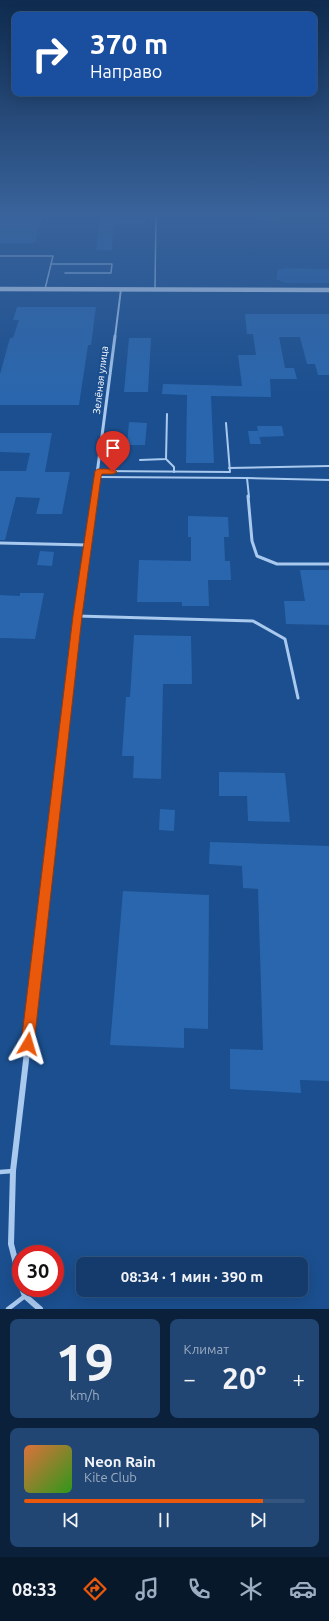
<!DOCTYPE html>
<html lang="ru">
<meta charset="utf-8">
<style>
:root{--surface:#143b6b;--page:#214673;--text:#f1f3f6;--muted:#9dadc1;--line:#33557e;--accent:#ea580c}
body{margin:0;font-family:Ubuntu,sans-serif;background:var(--page);color:var(--text);height:100vh;display:flex;flex-direction:column;font-size:15px;white-space:nowrap}
*{box-sizing:border-box;margin:0}
p{font-size:13px;color:var(--muted)}
.icon{flex:none;width:22px;height:22px;fill:none;stroke:currentColor;stroke-width:2;stroke-linecap:round;stroke-linejoin:round}
.map{position:relative;height:1309px;overflow:hidden}
.panel{display:flex;flex-direction:column;gap:10px;padding:10px;background:#0b203b;flex:1}
.panel>*{flex:none}
.hud{position:absolute;left:12px;top:12px;width:305px;height:84px;border-radius:8px;box-shadow:0 4px 16px #0002,0 0 0 1px var(--line);background:#1a4fa0;color:#fff;overflow:hidden}
.speed{position:absolute;left:12px;top:1245px;display:flex;gap:8px;font-size:20px;font-weight:700;text-align:center}
.speed>*{display:grid;place-content:center;width:52px;height:52px;border-radius:50%;background:var(--surface);box-shadow:0 4px 16px #0002,0 0 0 1px var(--line);line-height:1}
.speed .limit{border:6px solid #d22;background:#fff;color:#111}
.pin{position:absolute;display:grid;place-items:center;width:34px;height:34px;color:#fff;margin:-41px -17px;border-radius:50% 50% 50% 0;rotate:-45deg;box-shadow:0 0 4px #0007}
.pin .icon{rotate:45deg}
.me{position:absolute;width:44px;margin:-22px;rotate:7deg;stroke-linejoin:round;filter:drop-shadow(0 0 3px #0008)}
.turn{display:flex;align-items:center;gap:14px;height:84px;padding:0 12px;font-size:18px}
.turn .icon{width:52px;height:52px;stroke-width:2.5}
.turn b{display:block;font-size:28px;line-height:34px}
.big{font-size:30px;font-weight:700;line-height:1.1}
.panel .widget{flex:1;display:flex;flex-direction:column;justify-content:center;gap:6px;min-width:0;padding:0 14px;border-radius:8px;background:var(--page)}
.panel .dial{align-items:center;gap:0}
.dial b{font-size:52px;line-height:1}
.song{display:flex;align-items:center;gap:12px}
.cover{width:48px;height:48px;border-radius:6px;background:linear-gradient(135deg,hsl(20 70% 55%),hsl(110 70% 35%))}
.played{height:4px;border-radius:2px;background:linear-gradient(90deg,var(--accent) 85%,var(--line) 85%)}
.keys{display:flex;justify-content:space-around;direction:ltr}
.heat{display:flex;justify-content:space-between;align-items:center;font-size:22px;direction:ltr}
.panel .tiles{flex:1;display:grid;gap:10px;grid-template-columns:1fr 1fr}
.widget:last-child{grid-column:span 2}
.trip{position:absolute;left:76px;top:1257px;width:232px;height:40px;border-radius:8px;background:var(--surface);box-shadow:0 4px 16px #0002,0 0 0 1px var(--line);font-weight:700;line-height:40px;text-align:center}
.tabs{display:flex;height:64px;justify-content:space-around;align-items:center;background:#08182b;color:var(--muted)}
.tabs .icon{width:28px;height:28px}
.tabs .active{color:var(--accent)}
.tabs b{font-size:18px;color:var(--text)}
.map>svg:first-child{display:block}
.green{fill:#2461a8}
.building{fill:#2a66ad}
.lines{fill:none;stroke-linecap:round;stroke-linejoin:round}
.service-far3{stroke:#a9c9ee;stroke-width:1.5}
.service-far2{stroke:#a9c9ee;stroke-width:2}
.service-far1{stroke:#a9c9ee;stroke-width:3}
.service{stroke:#a9c9ee;stroke-width:4.5}
.minor-far4{stroke:#a9c9ee;stroke-width:2}
.minor-far3{stroke:#a9c9ee;stroke-width:3}
.minor-far2{stroke:#a9c9ee;stroke-width:3.5}
.minor-far1{stroke:#a9c9ee;stroke-width:5}
.minor{stroke:#a9c9ee;stroke-width:6}
.secondary{stroke:#d6e6fa;stroke-width:4.5}
.route{fill:#ea580c;stroke:#983908}
.labels{text-anchor:middle;stroke-width:4;stroke-linejoin:round;paint-order:stroke}
.street-label{font-size:10px;fill:#fff;stroke:#1b4f8f}
</style>
<div class="map">
<svg width="329" height="1309" viewBox="0 0 329 1309">
<rect width="100%" height="100%" fill="#1b4f8f"/>
<!-- green -->
<polygon class="green" points="285,268 329,269 329,283 286,283 276,279 278,270"/>
<!-- building -->
<g class="building">
<polygon points="101,212 145,212 145,223 114,223 112,250 96,250"/>
<polygon points="255,212 278,212 280,221 257,221"/>
<polygon points="0,213 43,213 35,243 0,243"/>
<polygon points="17,307 96,307 91,345 88,345 79,405 0,405 0,374 10,338 13,338 19,320 13,320"/>
<polygon points="245,314 329,314 329,375 318,375 315,364 307,364 300,337 279,337 285,368 294,368 297,379 270,379 271,397 211,396 214,463 186,463 187,395 162,394 163,384 242,386 238,355 256,355 253,334 247,334"/>
<polygon points="129,338 151,338 148,392 124,392"/>
<polygon points="129,422 147,423 145,445 127,445"/>
<polygon points="257,426 282,426 284,436 259,437"/>
<polygon points="248,431 258,431 261,444 250,444"/>
<polygon points="0,433 52,433 45,472 70,472 62,514 36,514 40,498 16,497 5,540 0,540 0,471 26,471 30,453 0,452"/>
<polygon points="188,516 228,517 229,537 224,537 225,561 230,561 231,580 208,580 209,606 182,606 182,602 137,602 139,560 191,561 191,537 188,537"/>
<polygon points="40,551 54,552 52,566 37,565"/>
<polygon points="300,570 329,570 329,625 286,624 284,601 305,601"/>
<polygon points="20,593 44,593 35,639 0,638 0,595 20,596"/>
<polygon points="134,635 191,636 192,684 163,684 161,779 133,778 134,756 122,756 126,697 130,697"/>
<polygon points="219,772 285,773 290,822 248,821 247,796 219,796"/>
<polygon points="160,809 175,810 174,831 159,830"/>
<polygon points="210,842 329,846 329,1081 300,1080 301,1093 230,1089 230,1049 263,1050 258,889 243,888 242,866 209,864"/>
<polygon points="123,891 209,895 208,1029 184,1028 184,1048 110,1045"/>
</g>
<g class="lines">
<!-- service-far3 -->
<g class="service-far3">
<polyline points="0,256 53,256 45,289"/>
<polyline points="51,264 112,264 111,273 65,273"/>
<polyline points="155,289 156,212"/>
</g>
<!-- service-far2 -->
<g class="service-far2">
<polyline points="166,459 174,467 174,472"/>
<polyline points="140,460 166,459 167,414"/>
<polyline points="229,468 329,466"/>
<polyline points="98,471 230,472 226,423"/>
<polyline points="98,477 247,478 249,497"/>
<polyline points="247,478 329,480"/>
</g>
<!-- service-far1 -->
<g class="service-far1">
<polyline points="248,496 252,541 257,556 277,564 329,564"/>
<polyline points="0,543 88,545"/>
<polyline points="77,616 253,621 285,639 298,698"/>
</g>
<!-- service -->
<g class="service">
<polyline points="0,1172 13,1171"/>
<polyline points="8,1309 25,1296"/>
</g>
<!-- minor-far4 -->
<polyline class="minor-far4" points="115,337 121,289"/>
<!-- minor-far3 -->
<polyline class="minor-far3" points="94,497 115,336"/>
<!-- minor-far2 -->
<polyline class="minor-far2" points="67,703 77,616 94,496"/>
<!-- minor-far1 -->
<polyline class="minor-far1" points="36,968 67,702"/>
<!-- minor -->
<g class="minor">
<polyline points="21,1283 11,1244 13,1171 37,967"/>
<polyline points="22,1288 25,1296 40,1309"/>
</g>
<!-- secondary -->
<polyline class="secondary" points="0,289 329,290"/>
</g>
<!-- sky -->
<linearGradient id="sky" x2="0" y2="1"><stop stop-color="#0f2b4f"/><stop offset="0.54" stop-color="#39639b"/><stop offset="1" stop-color="#39639b" stop-opacity="0"/></linearGradient>
<rect width="329" height="395" fill="url(#sky)"/>
<!-- route -->
<polygon class="route" points="98,469 113,469 117,472 113,474 102,474 101,477 82,616 34,1044 33,1049 28,1050 23,1049 21,1044 73,616 94,477 95,471"/>
<g class="labels">
<!-- street labels -->
<g class="street-label">
<text transform="translate(100 380) rotate(-83)" y="4">Зелёная улица</text>
</g>
</g>
</svg>
<div class="speed"><div class="limit">30</div></div>
<div class="pin" style="left:113px;top:472px;background:#d93025"><svg class="icon" aria-label="arrive" viewBox="0 0 24 24"><path d="M6 21V4h12l-3 4 3 4H6"/></svg></div>
<svg class="me" style="left:28px;top:1044px" viewBox="-20 -20 40 40"><path d="M0-17L14 15 0 8-14 15z" fill="#ea580c" stroke="#fff" stroke-width="4"/></svg>
<div class="trip">08:34 · 1 мин · 390 m</div>
<div class="hud">
<div class="turn"><svg class="icon" aria-label="right" viewBox="0 0 24 24"><path d="M7 20v-9h11M14 6l5 5-5 5"/></svg><div><b>370 m</b>Направо</div></div>
</div>
</div>
<section class="panel">
<div class="tiles">
<div class="widget dial"><b>19</b><p>km/h</p></div>
<div class="widget"><p>Климат</p>
<div class="heat"><a>−</a><b class="big">20°</b><a>+</a></div>
</div>
<div class="widget">
<div class="song"><i class="cover"></i><div><b>Neon Rain</b><p>Kite Club</p></div></div>
<div class="played"></div>
<div class="keys"><svg class="icon" aria-label="previous" viewBox="0 0 24 24"><path d="M18 5L8 12l10 7zM5 5v14"/></svg><svg class="icon" aria-label="pause" viewBox="0 0 24 24"><path d="M8 5v14M16 5v14"/></svg><svg class="icon" aria-label="next" viewBox="0 0 24 24"><path d="M6 5l10 7-10 7zM19 5v14"/></svg></div>
</div>
</div>
</section>
<nav class="tabs">
<b>08:33</b>
<svg class="icon active" aria-label="directions" viewBox="0 0 24 24"><path d="M12 3l9 9-9 9-9-9zM9 14v-3h6M13 9l2 2-2 2"/></svg>
<svg class="icon" aria-label="music" viewBox="0 0 24 24"><path d="M9 18V5l10-2v13"/><circle cx="6" cy="18" r="3"/><circle cx="16" cy="16" r="3"/></svg>
<svg class="icon" aria-label="phone" viewBox="0 0 24 24"><path d="M5 4h4l2 5-3 2q2 4 5 5l2-3 5 2v4C11 20 4 13 5 4z"/></svg>
<svg class="icon" aria-label="climate" viewBox="0 0 24 24"><path d="M12 3v18M4 7l16 10M4 17L20 7"/></svg>
<svg class="icon" aria-label="car" viewBox="0 0 24 24"><path d="M5 17H2v-5l4-1 3-4h7l3 4 3 1v5h-3M9 17h6M6 11h13"/><circle cx="7" cy="17" r="2"/><circle cx="17" cy="17" r="2"/></svg>
</nav>
